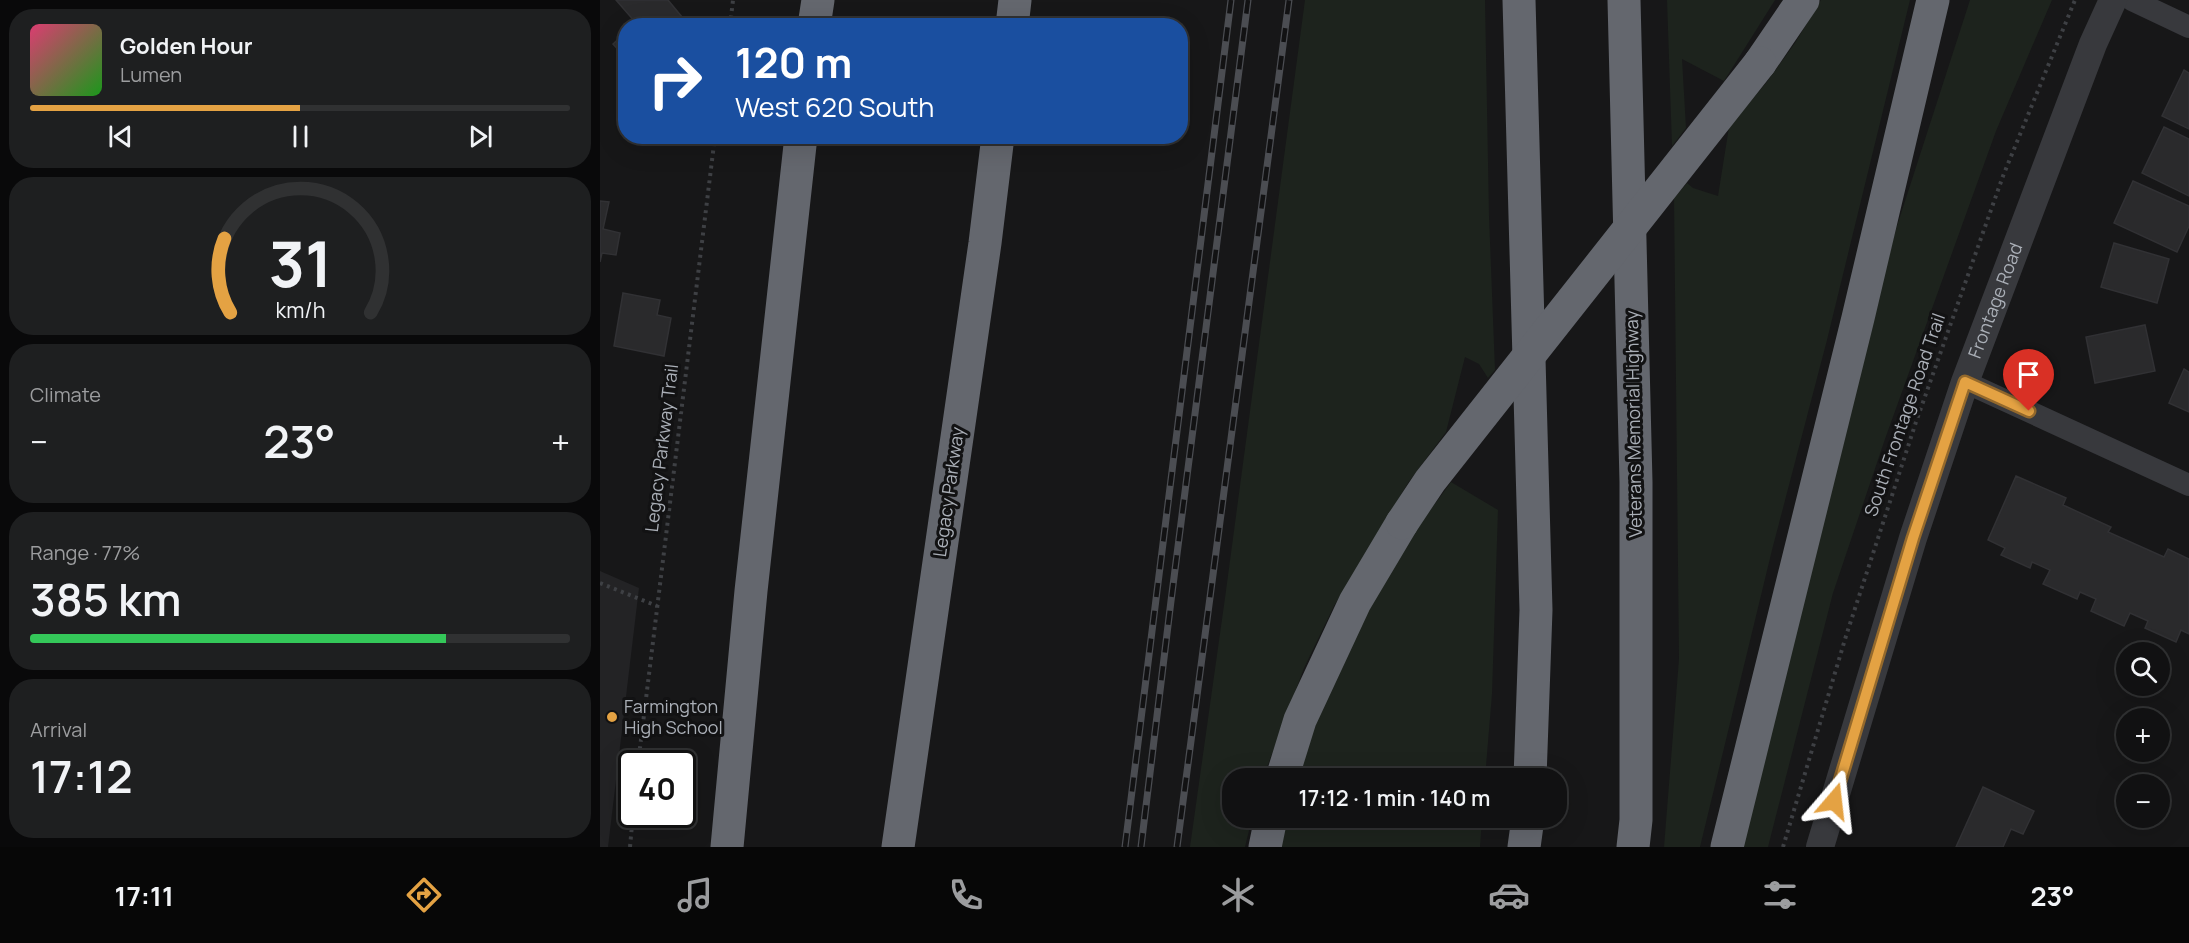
<!DOCTYPE html>
<meta charset="utf-8">
<style>
:root{--surface:#111112;--page:#1e1f20;--text:#f1f3f6;--muted:#9c9d9f;--line:#303132;--accent:#e4a243}
body{margin:0;font-family:Manrope,sans-serif;background:var(--page);color:var(--text);height:100vh;display:flex;flex-direction:column;font-size:22px;white-space:nowrap}
*{box-sizing:border-box;margin:0}
p{font-size:20px;color:var(--muted)}
.icon{flex:none;width:33px;height:33px;fill:none;stroke:currentColor;stroke-width:2;stroke-linecap:round;stroke-linejoin:round}
.map{position:relative;flex:1;overflow:hidden}
.panel{display:flex;flex-direction:column;gap:9px;padding:9px;background:#09090a;width:600px}
.panel>*{flex:none}
.guide{position:absolute;left:18px;top:18px;width:570px;height:126px;border-radius:24px;box-shadow:0 6px 24px #0002,0 0 0 2px var(--line);background:#1a4fa0;color:#fff;overflow:hidden}
.buttons{position:absolute;left:1516px;top:642px;display:grid;gap:12px}
.buttons a{display:grid;place-items:center;width:54px;height:54px;border-radius:50%;background:var(--surface);box-shadow:0 6px 24px #0002,0 0 0 2px var(--line);font-size:30px}
.speed{position:absolute;left:18px;top:750px;display:flex;gap:12px;font-size:30px;font-weight:700;text-align:center}
.speed>*{display:grid;place-content:center;width:78px;height:78px;border-radius:50%;background:var(--surface);box-shadow:0 6px 24px #0002,0 0 0 2px var(--line);line-height:1}
.speed .limit{border:3px solid #111;border-radius:9px;background:#fff;color:#111}
.pin{position:absolute;display:grid;place-items:center;width:51px;height:51px;color:#fff;margin:-62px -26px;border-radius:50% 50% 50% 0;rotate:-45deg;box-shadow:0 0 6px #0007}
.pin .icon{rotate:45deg}
.me{position:absolute;width:66px;margin:-33px;rotate:17deg;stroke-linejoin:round;filter:drop-shadow(0 0 4px #0008)}
.turn{display:flex;align-items:center;gap:21px;height:126px;padding:0 18px;font-size:27px}
.turn .icon{width:78px;height:78px;stroke-width:2.5}
.turn b{display:block;font-size:42px;line-height:51px}
.big{font-size:45px;font-weight:600;line-height:1.1}
.panel .tile{flex:1;display:flex;flex-direction:column;justify-content:center;gap:9px;min-width:0;padding:0 21px;border-radius:24px;background:var(--page)}
.panel .dial{align-items:center;gap:0}
.dial svg{height:156px;overflow:visible;fill:none;stroke:var(--line);stroke-width:7;stroke-linecap:round;text-anchor:middle}
.dial text{fill:var(--text);stroke:none}
.song{display:flex;align-items:center;gap:18px}
.cover{width:72px;height:72px;border-radius:9px;background:linear-gradient(135deg,hsl(340 70% 55%),hsl(120 70% 35%))}
.played{height:6px;border-radius:3px;background:linear-gradient(90deg,var(--accent) 50%,var(--line) 50%)}
.keys{display:flex;justify-content:space-around;direction:ltr}
.heat{display:flex;justify-content:space-between;align-items:center;font-size:33px;direction:ltr}
.charge{height:9px;border-radius:4px;background:linear-gradient(90deg,#34c759 77%,var(--line) 0)}
.trip{position:absolute;left:622px;top:768px;width:345px;height:60px;border-radius:24px;background:var(--surface);box-shadow:0 6px 24px #0002,0 0 0 2px var(--line);font-weight:600;line-height:60px;text-align:center}
.dock{display:flex;height:96px;justify-content:space-around;align-items:center;background:#070707;color:var(--muted)}
.dock .icon{width:42px;height:42px}
.dock .on{color:var(--accent)}
.dock b{font-size:27px;color:var(--text)}
main{display:flex;flex:1;min-height:0}
.map>svg:first-child{display:block}
.built{fill:#232325}
.green{fill:#1d231d}
.building{fill:#2a2a2c;stroke:#313134;stroke-width:1.5}
.lines{fill:none;stroke-linecap:round;stroke-linejoin:round}
.path{stroke:#3e4044;stroke-width:4;stroke-dasharray:3 4.5;stroke-linecap:butt}
.minor{stroke:#38393d;stroke-width:22}
.tertiary{stroke:#38393d;stroke-width:28}
.motorway{stroke:#64676e;stroke-width:33}
.rail-casing{stroke:#4b4d52;stroke-width:7}
.rail{stroke:#121213;stroke-width:4.5;stroke-dasharray:14;stroke-linecap:butt}
.motorway-bridge{stroke:#64676e;stroke-width:33}
.route-casing{stroke:#94692c;stroke-width:15}
.route{stroke:#e4a243;stroke-width:10}
.poi-dot{fill:#e4a243;stroke:#121213;stroke-width:2}
.labels{text-anchor:middle;stroke-width:6;stroke-linejoin:round;paint-order:stroke}
.street-label{font-size:18px;fill:#aaafb7;stroke:#121213}
.poi-label{font-size:18px;fill:#aaafb7;stroke:#121213;text-anchor:start}
</style>
<main>
<section class="panel">
<div class="tile">
<div class="song"><i class="cover"></i><div><b>Golden Hour</b><p>Lumen</p></div></div>
<div class="played"></div>
<div class="keys"><svg class="icon" aria-label="previous" viewBox="0 0 24 24"><path d="M18 5L8 12l10 7zM5 5v14"/></svg><svg class="icon" aria-label="pause" viewBox="0 0 24 24"><path d="M8 5v14M16 5v14"/></svg><svg class="icon" aria-label="next" viewBox="0 0 24 24"><path d="M6 5l10 7-10 7zM19 5v14"/></svg></div>
</div>
<div class="tile dial"><svg viewBox="0 0 100 80">
<path d="M14 69A42 42 0 1 1 86 69"/>
<path d="M14 69A42 42 0 0 1 11 31" stroke="#e4a243"/>
<text x="50" y="56" font-size="32" font-weight="700">31</text>
<text x="50" y="72" font-size="11">km/h</text>
</svg></div>
<div class="tile"><p>Climate</p>
<div class="heat"><a>−</a><b class="big">23°</b><a>+</a></div>
</div>
<div class="tile"><p>Range · 77%</p><b class="big">385 km</b><div class="charge"></div></div>
<div class="tile"><p>Arrival</p><b class="big">17:12</b></div>
</section>
<div class="map">
<svg width="1589" height="847" viewBox="0 0 1589 847">
<rect width="100%" height="100%" fill="#171718"/>
<!-- built -->
<polygon class="built" points="0,571 39,588 8,847 0,847"/>
<!-- green -->
<g class="green">
<polygon points="705,0 885,0 889,216 895,370 888,378 879,364 865,357 846,432 808,483 734,606 704,668 663,778 633,778 633,818 652,818 645,847 590,847 625,598"/>
<polygon points="1067,0 1175,0 1124,81 1082,59 1086,128 1072,146"/>
<polygon points="1221,0 1310,0 1227,340 1172,550 1100,847 1064,847 1079,659 1074,198 1087,183 1093,188 1118,196 1129,127 1166,83 1195,43"/>
<polygon points="1370,0 1452,0 1396,131 1285,439 1233,593 1168,847 1135,847 1296,229"/>
<path d="M851,482L898,510L892,694L885,778H697C723,695 765,607 813,534C825,516 839,499 851,482Z"/>
<polygon points="684,818 882,818 880,847 679,847"/>
</g>
<!-- building -->
<g class="building">
<polygon points="16,0 68,0 82,17 72,26 34,26 36,23"/>
<polygon points="26,32 26,58 13,44"/>
<polygon points="1584,70 1589,73 1589,129 1562,116"/>
<polygon points="1564,127 1589,139 1589,196 1542,173"/>
<polygon points="1533,181 1589,206 1589,226 1577,252 1514,223"/>
<polygon points="0,201 9,202 3,229 20,233 16,255 2,253 0,262"/>
<polygon points="1514,243 1569,259 1557,303 1501,287"/>
<polygon points="23,293 60,300 57,315 71,318 64,356 14,346"/>
<polygon points="1545,325 1555,371 1495,383 1486,337"/>
<polygon points="1584,369 1589,372 1589,412 1569,403"/>
<polygon points="1416,476 1466,498 1463,505 1511,527 1508,532 1564,557 1568,549 1589,559 1589,634 1581,630 1576,642 1545,628 1548,621 1530,613 1524,626 1491,611 1496,599 1480,592 1477,599 1443,584 1450,570 1432,562 1430,568 1401,555 1405,548 1388,540"/>
<polygon points="1383,787 1434,811 1423,834 1411,829 1403,847 1356,847"/>
</g>
<g class="lines">
<!-- path -->
<g class="path">
<polyline points="130,26 133,0"/>
<polyline points="0,583 57,606"/>
<polyline points="38,764 115,136"/>
<polyline points="30,847 33,814"/>
<polyline points="1183,847 1246,636 1316,422 1403,176 1475,0"/>
</g>
<!-- minor -->
<g class="minor">
<polyline points="1532,0 1589,27"/>
<polyline points="1365,382 1589,485"/>
</g>
<!-- tertiary -->
<path class="tertiary" id="s1" d="M1220,847L1313,538L1365,382L1493,44L1513,0"/>
<!-- motorway -->
<g class="motorway">
<polyline points="919,0 936,610 930,778"/>
<polyline points="1024,0 1036,482 1036,820 1033,847"/>
<polyline points="214,26 218,0"/>
<polyline points="412,26 415,0"/>
<polyline points="1160,63 1203,0"/>
<polyline points="682,778 700,720 755,602 802,523"/>
<polyline points="127,847 151,591 201,136"/>
<polyline points="298,847 385,243 398,136"/>
<polyline points="665,847 671,818"/>
<polyline points="924,847 928,818"/>
<polyline points="1127,847 1258,318 1333,0"/>
</g>
<!-- rail casing -->
<g class="rail-casing">
<g id="rail">
<polyline points="525,847 631,0"/>
<polyline points="541,847 571,601 648,0"/>
<polyline points="577,847 689,0"/>
</g>
</g>
<!-- rail -->
<use href="#rail" class="rail"/>
<!-- motorway-bridge -->
<polyline class="motorway-bridge" points="802,523 830,481 1160,63"/>
</g>
<g class="lines">
<!-- route casing -->
<g class="route-casing">
<polyline id="route" points="1234,801 1313,538 1365,382 1429,411"/>
</g>
<!-- route -->
<use href="#route" class="route"/>
</g>
<!-- markers -->
<circle class="poi-dot" cx="12" cy="717" r="6"/>
<g class="labels">
<!-- street labels -->
<g class="street-label">
<text dy="6" stroke="none"><textPath href="#s1" startOffset="574">Frontage Road</textPath></text>
<text transform="translate(1305 415) rotate(-71)" y="6">South Frontage Road Trail</text>
<text transform="translate(1034 424) rotate(-91)" y="6">Veterans Memorial Highway</text>
<text transform="translate(62 448) rotate(-83)" y="6">Legacy Parkway Trail</text>
<text transform="translate(349 492) rotate(-82)" y="6">Legacy Parkway</text>
</g>
<!-- poi labels -->
<g class="poi-label">
<text x="24" y="713">Farmington<tspan x="24" dy="21">High School</tspan></text>
</g>
</g>
</svg>
<div class="buttons">
<a><svg class="icon" aria-label="search" viewBox="0 0 24 24"><circle cx="10" cy="10" r="6"/><path d="M15 15l6 6"/></svg></a>
<a>+</a>
<a>−</a>
</div>
<div class="speed"><div class="limit">40</div></div>
<div class="pin" style="left:1429px;top:411px;background:#d93025"><svg class="icon" aria-label="arrive" viewBox="0 0 24 24"><path d="M6 21V4h12l-3 4 3 4H6"/></svg></div>
<svg class="me" style="left:1234px;top:801px" viewBox="-20 -20 40 40"><path d="M0-17L14 15 0 8-14 15z" fill="#e4a243" stroke="#fff" stroke-width="4"/></svg>
<div class="trip">17:12 · 1 min · 140 m</div>
<div class="guide">
<div class="turn"><svg class="icon" aria-label="right" viewBox="0 0 24 24"><path d="M7 20v-9h11M14 6l5 5-5 5"/></svg><div><b>120 m</b>West 620 South</div></div>
</div>
</div>
</main>
<nav class="dock">
<b>17:11</b>
<svg class="icon on" aria-label="directions" viewBox="0 0 24 24"><path d="M12 3l9 9-9 9-9-9zM9 14v-3h6M13 9l2 2-2 2"/></svg>
<svg class="icon" aria-label="music" viewBox="0 0 24 24"><path d="M9 18V5l10-2v13"/><circle cx="6" cy="18" r="3"/><circle cx="16" cy="16" r="3"/></svg>
<svg class="icon" aria-label="phone" viewBox="0 0 24 24"><path d="M5 4h4l2 5-3 2q2 4 5 5l2-3 5 2v4C11 20 4 13 5 4z"/></svg>
<svg class="icon" aria-label="climate" viewBox="0 0 24 24"><path d="M12 3v18M4 7l16 10M4 17L20 7"/></svg>
<svg class="icon" aria-label="car" viewBox="0 0 24 24"><path d="M5 17H2v-5l4-1 3-4h7l3 4 3 1v5h-3M9 17h6M6 11h13"/><circle cx="7" cy="17" r="2"/><circle cx="17" cy="17" r="2"/></svg>
<svg class="icon" aria-label="filters" viewBox="0 0 24 24"><path d="M4 7h16M4 17h16"/><circle cx="9" cy="7" r="2"/><circle cx="15" cy="17" r="2"/></svg>
<b>23°</b>
</nav>
